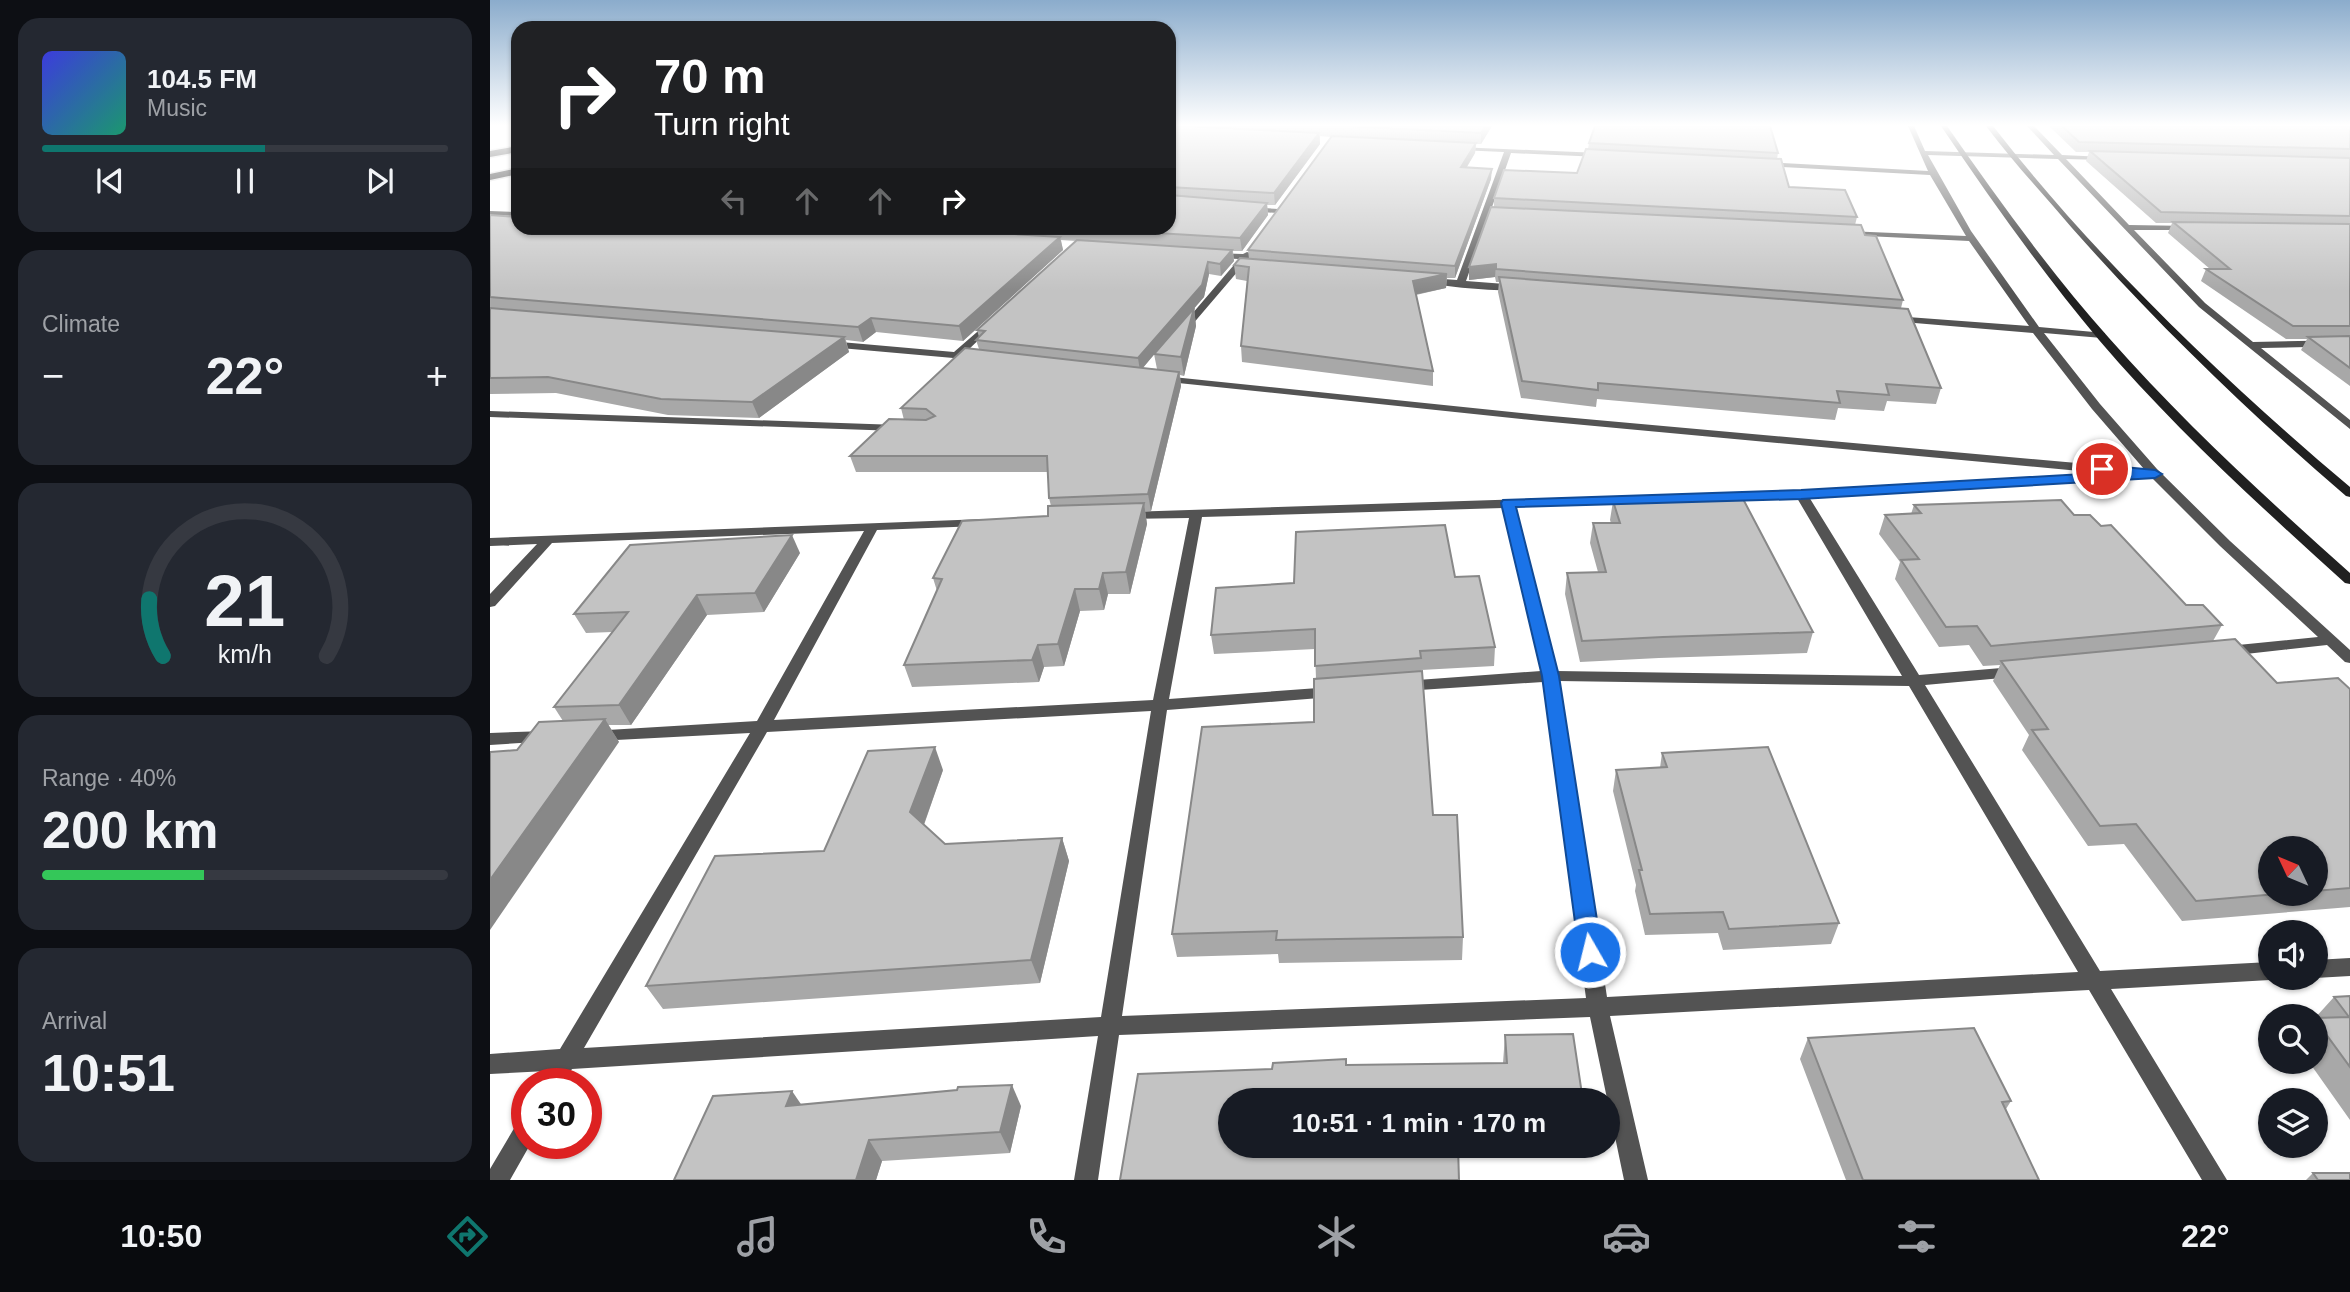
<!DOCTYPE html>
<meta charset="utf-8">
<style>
:root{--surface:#171b24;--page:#242831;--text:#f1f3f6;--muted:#9ea1a6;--line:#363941;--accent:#0f766e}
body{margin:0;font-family:Arial,sans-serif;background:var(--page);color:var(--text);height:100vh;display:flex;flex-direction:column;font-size:26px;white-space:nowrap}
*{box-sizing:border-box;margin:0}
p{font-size:23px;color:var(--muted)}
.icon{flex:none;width:38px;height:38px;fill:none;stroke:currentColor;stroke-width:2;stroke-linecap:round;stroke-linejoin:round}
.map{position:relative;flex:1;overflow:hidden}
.drawer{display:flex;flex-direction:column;gap:18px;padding:18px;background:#0d0f14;width:490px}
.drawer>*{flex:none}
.guide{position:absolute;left:21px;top:21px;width:665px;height:214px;border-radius:21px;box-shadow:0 2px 5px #0004;background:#202124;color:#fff;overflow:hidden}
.needle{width:46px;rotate:314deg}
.controls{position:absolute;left:1768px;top:836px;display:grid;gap:14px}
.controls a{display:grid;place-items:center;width:70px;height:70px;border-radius:50%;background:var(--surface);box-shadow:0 2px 5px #0004;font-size:35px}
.speed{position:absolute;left:21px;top:1068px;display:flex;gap:14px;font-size:35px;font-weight:700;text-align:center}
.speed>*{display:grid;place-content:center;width:91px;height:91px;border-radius:50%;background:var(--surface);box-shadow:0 2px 5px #0004;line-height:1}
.speed .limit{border:10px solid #d22;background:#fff;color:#111}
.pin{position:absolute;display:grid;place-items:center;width:60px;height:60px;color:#fff;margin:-30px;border:4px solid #fff;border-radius:50%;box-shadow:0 2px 7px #0007}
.me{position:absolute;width:77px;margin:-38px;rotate:352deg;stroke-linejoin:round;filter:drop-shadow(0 0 5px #0008)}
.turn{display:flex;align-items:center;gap:24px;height:147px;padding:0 28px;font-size:32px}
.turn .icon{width:91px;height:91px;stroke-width:2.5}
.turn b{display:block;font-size:49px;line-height:60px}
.lanes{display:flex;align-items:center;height:66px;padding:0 28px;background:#0003;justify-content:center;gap:35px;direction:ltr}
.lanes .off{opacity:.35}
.big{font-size:52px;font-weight:800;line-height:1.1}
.drawer .tile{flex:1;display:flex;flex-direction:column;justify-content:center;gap:10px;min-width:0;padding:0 24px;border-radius:21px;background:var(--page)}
.drawer .dial{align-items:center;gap:0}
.dial svg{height:182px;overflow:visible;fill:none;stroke:var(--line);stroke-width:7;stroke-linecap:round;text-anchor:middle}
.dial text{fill:var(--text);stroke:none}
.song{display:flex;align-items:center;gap:21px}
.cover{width:84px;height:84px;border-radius:10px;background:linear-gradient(135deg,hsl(240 70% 55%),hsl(160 70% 35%))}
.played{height:7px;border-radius:4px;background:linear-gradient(90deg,var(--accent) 55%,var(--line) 55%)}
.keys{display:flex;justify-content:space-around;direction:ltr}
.heat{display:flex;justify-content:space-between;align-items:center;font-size:38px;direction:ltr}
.charge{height:10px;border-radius:5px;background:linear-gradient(90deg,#34c759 40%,var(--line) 0)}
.trip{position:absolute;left:728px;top:1088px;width:402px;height:70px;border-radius:35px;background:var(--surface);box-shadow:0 2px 5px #0004;font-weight:800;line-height:70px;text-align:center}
.menu{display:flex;height:112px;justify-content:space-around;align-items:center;background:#090b0e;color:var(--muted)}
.menu .icon{width:49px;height:49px}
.menu .selected{color:var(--accent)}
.menu b{font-size:32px;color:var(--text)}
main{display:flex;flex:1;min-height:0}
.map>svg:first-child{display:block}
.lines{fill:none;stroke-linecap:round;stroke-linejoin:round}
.primary-casing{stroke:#dbdbdb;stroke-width:3}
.street{fill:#535353;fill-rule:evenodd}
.secondary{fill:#202020;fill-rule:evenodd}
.primary{fill:#000;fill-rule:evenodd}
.wall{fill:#a8a8a8;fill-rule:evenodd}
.shaded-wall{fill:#888}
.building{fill:#c3c3c3;stroke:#888;stroke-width:2}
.route{fill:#1a73e8;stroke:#114b97;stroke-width:2}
</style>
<main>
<section class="drawer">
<div class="tile">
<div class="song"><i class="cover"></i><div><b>104.5 FM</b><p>Music</p></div></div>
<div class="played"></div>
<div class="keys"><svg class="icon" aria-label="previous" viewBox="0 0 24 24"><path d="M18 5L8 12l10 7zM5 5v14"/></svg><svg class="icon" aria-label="pause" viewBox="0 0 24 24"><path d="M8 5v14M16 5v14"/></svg><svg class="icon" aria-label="next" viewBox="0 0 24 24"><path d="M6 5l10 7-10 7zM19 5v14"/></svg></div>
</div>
<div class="tile"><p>Climate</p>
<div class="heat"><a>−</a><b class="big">22°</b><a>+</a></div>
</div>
<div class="tile dial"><svg viewBox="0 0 100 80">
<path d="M14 69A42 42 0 1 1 86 69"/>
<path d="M14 69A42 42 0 0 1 8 44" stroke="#0f766e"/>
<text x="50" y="56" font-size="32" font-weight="700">21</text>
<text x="50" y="72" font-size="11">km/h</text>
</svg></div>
<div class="tile"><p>Range · 40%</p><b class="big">200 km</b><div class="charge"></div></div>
<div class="tile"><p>Arrival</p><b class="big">10:51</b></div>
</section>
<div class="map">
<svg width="1860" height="1180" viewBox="0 0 1860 1180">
<rect width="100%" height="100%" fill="#fff"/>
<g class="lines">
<!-- primary casing -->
<g class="primary-casing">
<g id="primary">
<polygon points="28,146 28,152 0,157 0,151"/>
<polygon points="28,168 28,174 0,180 0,174"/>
</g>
</g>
<!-- street -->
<g class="street">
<path d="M1418,126H1424L1435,151L1564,155L1537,126H1544L1572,155L1616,157L1614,160L1576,159L1639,225L1701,226L1702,228L1698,230H1644L1715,303L1763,342L1860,340V346L1771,348L1860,420V429L1709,307L1568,159L1438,155L1481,231L1549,327L1615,333V337L1612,338L1554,333L1610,404L1667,469L1740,541L1860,650V663L1855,662L1837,645L1738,656L1733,654L1731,651L1733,648L1738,646L1828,637L1730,546L1661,477L1623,474L1622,479L1618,480L1319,497L1429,675L1523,667L1528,668L1531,672L1528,676L1523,677L1435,685L1610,971L1780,962V978H1785L1780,980L1621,989L1737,1180H1712L1599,990L1120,1016L1158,1180H1134L1100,1017L629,1035L608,1180H584L608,1036L82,1069L74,1083H51L57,1071L0,1074V1054L70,1049L260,733L107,741L101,739L99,735L101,731L267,721L374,531L62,543L5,606L0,607V594L47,544L0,546V538L494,519L495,522L489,526L387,530L284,720L663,700L699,518L633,519L632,516L633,513L638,512L1311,490L1611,473L1051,421L669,381V377L673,376L1051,415L1654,469L1602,409L1543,333L1401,321V317L1404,316L1539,326L1479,241L1356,235L1352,233L1356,231L1476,236L1440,175L1274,166L1270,164L1274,162L1438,171ZM1307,498L1412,676L1066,671L1025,507ZM1013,508L1051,671L914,681L909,682L906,686L909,690L914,691L1053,682L1096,998L632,1016L677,710L842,697L848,696L850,692L848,688L842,687L679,699L712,517ZM1069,681L1419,686L1588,972L1117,997ZM661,711L611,1017L94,1048L277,732Z"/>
<path d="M967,147L1110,153L1113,155L1110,157L1021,153L976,281L1028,285L1033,288L1031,290C1016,292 946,287 935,281L940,278L967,280L1014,152L969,150Z"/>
<polygon points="758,207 788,209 792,211 788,213 755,211 754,209"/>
<polygon points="0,211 28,212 28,216 0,215"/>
<polygon points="757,252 760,253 760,257 696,332 690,332 690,328 749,259 726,258 723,257 723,253 753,254"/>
<polygon points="502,319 507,322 505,324 475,353 490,355 491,357 486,360 339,347 334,344 339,341 464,352"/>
<polygon points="0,411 408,425 414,428 408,431 0,417"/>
<polygon points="56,731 62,733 64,737 62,741 0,745 0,733"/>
<polygon points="1860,958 1860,976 1825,978 1825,960"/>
<polygon points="37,1117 37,1143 41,1143 20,1180 0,1180 0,1169 29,1120"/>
</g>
<!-- secondary -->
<g class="secondary">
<path d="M1451,126H1457C1508,199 1560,272 1619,338C1693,422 1776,498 1860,573V584L1855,583C1770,506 1684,428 1609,340C1552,272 1501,200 1451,126Z"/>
<path d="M1496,126H1503C1607,259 1731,378 1860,487V497L1856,496C1758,412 1667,324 1582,228C1553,194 1523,162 1496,126Z"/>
</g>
<!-- primary -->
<use href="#primary" class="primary"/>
</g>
<!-- wall -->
<g class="wall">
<path d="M679,126H1002L991,144H986L985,153L977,167L1001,179L965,278H957L956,288L926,295L943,371V386L752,362L751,346L757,281L746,279L744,265L759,259L758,250L841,137L830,136V144L785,205H777L778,215L752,251H743L744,261L731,276L719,274L714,297L690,324L704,308L706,326L694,376L690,375L691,386L661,511H655L657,524L640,594H618L614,610L590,611L574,666L554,667L549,682L422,687L414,665L447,591L443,578L558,516L561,506L559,498L558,472H366L360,456L414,420L411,408L489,349L486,340L489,337L487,330L586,241L571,240L573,250L473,341L386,332L373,342L356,340L359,352L269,418L178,415L66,393L0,394V215L28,228H679ZM664,354L667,369L653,368Z"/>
<polygon points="1559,126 1860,126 1860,386 1811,350 1817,339 1796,339 1711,281 1716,269 1720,269 1678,233 1682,223 1666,223 1596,161 1599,152 1586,152"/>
<polygon points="1099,143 1288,153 1287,159 1299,187 1367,217 1365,225 1375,235 1413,300 1411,308 1451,388 1446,404 1397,401 1394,411 1348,408 1345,420 1107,399 1106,407 1031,398 1008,292 1009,282 1006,282 1005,277 979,280 979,267 1004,207 1004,198 1087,173 1098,149"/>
<polygon points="1123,501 1323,632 1317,653 1169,658 1090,662 1075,594 1077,573 1108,572 1100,543 1103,523 1121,523 1120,520"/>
<path d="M1424,505L1584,515L1611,526L1696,605L1732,625L1723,641L1787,683L1860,689V907L1692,921L1634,844L1598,846L1532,750L1539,735L1503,681L1510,665L1493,666L1479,645L1449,647L1405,579L1410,562L1389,534L1395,515L1421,514ZM1825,849V894H1780Z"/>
<polygon points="310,553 274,612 217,615 141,725 118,725 129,742 27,750 73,721 64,707 122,632 96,633 84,614"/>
<polygon points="965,577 1005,647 1004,666 931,670 943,815 973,937 972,960 789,963 788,954 687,957 682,934 824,722 826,679 825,649 724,654 721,635"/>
<polygon points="1172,753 1349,923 1341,944 1233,950 1228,933 1155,935 1145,891 1146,885 1123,791 1126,770 1170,768"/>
<polygon points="453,770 434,825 455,844 572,838 579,861 550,983 173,1009 156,986"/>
<polygon points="1860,996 1860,1120 1819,1062 1825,1062 1825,1018 1844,997"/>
<polygon points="1015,1035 1093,1101 740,1101 782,1069 856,1065 1013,1063"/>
<polygon points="1318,1038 1521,1101 1516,1109 1549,1180 1356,1180 1310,1059"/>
<polygon points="311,1105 531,1106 520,1153 392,1161 386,1180 184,1180"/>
<polygon points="1823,1173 1860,1180 1816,1180"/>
</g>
<!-- shaded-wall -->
<g class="shaded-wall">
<polygon points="995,126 1002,126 991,144 991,133"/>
<polygon points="829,133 830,144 785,205 784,193"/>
<polygon points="986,143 985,153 970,178 971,167"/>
<polygon points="1002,169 1001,179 965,278 965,266"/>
<polygon points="777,203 778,215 752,251 750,238"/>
<polygon points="570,237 573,250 473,341 469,326"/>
<polygon points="742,250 744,261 731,276 730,264"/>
<polygon points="718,262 719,274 714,297 650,371 648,358"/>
<polygon points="1006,264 1005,277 979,280 979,267"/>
<polygon points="957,274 956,288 923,295 923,281"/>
<polygon points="704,308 706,326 694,376 691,357"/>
<polygon points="381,318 386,332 373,342 368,327"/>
<polygon points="354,337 359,352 269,418 262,402"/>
<polygon points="689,372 691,386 661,511 658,494"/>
<polygon points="654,503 657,524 640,594 636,572"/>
<polygon points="302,535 310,553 274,612 265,593"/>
<polygon points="613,573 618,594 614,610 609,589"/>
<polygon points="585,589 590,611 574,666 568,644"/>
<polygon points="207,595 217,615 141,725 129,705"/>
<polygon points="548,645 554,667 549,682 542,660"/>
<polygon points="115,719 129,742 0,930 0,880"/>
<polygon points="445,747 453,770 430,835 420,812"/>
<polygon points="572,838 579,861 550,983 541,960"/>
<polygon points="522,1085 531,1106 520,1153 510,1132"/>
<polygon points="302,1091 317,1113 296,1106"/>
<polygon points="379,1140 392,1161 386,1180 366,1180"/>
</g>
<!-- building -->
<g class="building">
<polygon points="679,126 692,126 829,133 784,193 679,187"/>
<polygon points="857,126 995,126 991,133"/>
<polygon points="1105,126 1280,126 1288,153 1099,143"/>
<polygon points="1572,126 1860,126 1860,149 1589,142"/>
<polygon points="842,136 986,143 971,167 1002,169 965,266 758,250"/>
<polygon points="1096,149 1291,159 1299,187 1355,190 1367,217 1004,198 1014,170 1087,173"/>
<polygon points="1600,151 1860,158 1860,216 1671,212"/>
<polygon points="679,195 777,203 750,238 584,228 679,228"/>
<polygon points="1001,207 1371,225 1375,235 1386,236 1413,300 1006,269 1006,264 979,267"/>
<polygon points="0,215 28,217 28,228 431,228 570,237 469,326 381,318 368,327 0,297"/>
<polygon points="1683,222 1860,224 1860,326 1803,326 1716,269 1740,269"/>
<polygon points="587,240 742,250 730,264 718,262 712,285 648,358 486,340 495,331 487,330"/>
<polygon points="750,258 957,274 923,281 943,371 751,346 759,267 744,265"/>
<polygon points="1009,277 1418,309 1451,388 1396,384 1399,395 1347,391 1350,403 1108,383 1108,390 1032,381"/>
<polygon points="0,308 354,337 262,402 171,399 58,377 0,378"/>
<polygon points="704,308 691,357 664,354"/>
<polygon points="1860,336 1860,368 1818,337"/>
<polygon points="475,348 689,372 658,494 559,498 557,456 360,456 399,419 436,420 445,416 436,409 411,408"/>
<polygon points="1252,497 1323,632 1173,637 1092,641 1077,573 1116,572 1103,523 1130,523 1123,501"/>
<polygon points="1571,500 1584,515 1600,515 1611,526 1621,525 1696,605 1713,605 1732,625 1501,646 1487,626 1456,627 1411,560 1429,559 1395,515 1431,513 1424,505"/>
<polygon points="654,503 636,572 613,573 609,589 585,589 568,644 548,645 542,660 414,665 452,579 443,578 472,521 558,516 558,506"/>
<polygon points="955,525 965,577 989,576 1005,647 930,651 931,658 825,666 825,629 721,635 726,588 804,583 806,532"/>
<polygon points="302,535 265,593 207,595 129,705 64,707 138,612 84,614 140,545"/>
<polygon points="1745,639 1787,683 1848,678 1860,689 1860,888 1825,891 1825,849 1780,849 1780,894 1787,894 1706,901 1646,824 1610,826 1542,730 1558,729 1511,661"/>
<polygon points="932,671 943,815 967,815 973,937 786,940 787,931 682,934 712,727 824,722 824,679"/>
<polygon points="115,719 0,880 0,752 27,750 49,722"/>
<polygon points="445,747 420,812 455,844 572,838 541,960 156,986 225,856 334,851 378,751"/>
<polygon points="1278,747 1349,923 1239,929 1233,912 1160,914 1149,870 1152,870 1126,770 1177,767 1172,753"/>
<polygon points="1860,996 1860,1067 1825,1019 1825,1018 1859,1017 1844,997"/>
<polygon points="1484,1028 1521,1101 1512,1102 1549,1180 1373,1180 1318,1038"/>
<polygon points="1083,1034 1093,1101 740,1101 740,1146 968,1146 969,1180 630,1180 648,1074 782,1069 783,1063 856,1059 856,1065 1017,1063 1015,1035"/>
<polygon points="522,1085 510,1132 379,1140 366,1180 184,1180 223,1096 302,1091 296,1106 467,1090 468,1087"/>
<polygon points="1823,1173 1860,1173 1860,1180 1828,1180"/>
</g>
<!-- sky -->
<linearGradient id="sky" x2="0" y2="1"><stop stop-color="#8baccc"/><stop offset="0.43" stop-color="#fff"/><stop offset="1" stop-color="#fff" stop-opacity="0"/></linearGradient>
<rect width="1860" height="291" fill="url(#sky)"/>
<!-- route -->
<polygon class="route" points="1612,465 1665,470 1672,474 1665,478 1311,499 1026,507 1069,676 1112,952 1108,959 1100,962 1092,959 1089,952 1052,676 1011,503 1013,500 1311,490 1611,473 1605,469"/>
</svg>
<div class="controls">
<a><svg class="needle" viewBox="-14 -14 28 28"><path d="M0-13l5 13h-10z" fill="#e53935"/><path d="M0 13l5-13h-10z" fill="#9ea1a6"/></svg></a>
<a><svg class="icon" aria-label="sound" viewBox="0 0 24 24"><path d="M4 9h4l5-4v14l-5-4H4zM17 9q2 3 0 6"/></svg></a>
<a><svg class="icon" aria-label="search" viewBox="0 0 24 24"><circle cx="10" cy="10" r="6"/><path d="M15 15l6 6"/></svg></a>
<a><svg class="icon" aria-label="layers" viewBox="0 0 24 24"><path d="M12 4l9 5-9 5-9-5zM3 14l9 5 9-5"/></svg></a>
</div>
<div class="speed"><div class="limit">30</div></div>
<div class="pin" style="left:1612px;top:469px;background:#d93025"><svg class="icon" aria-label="arrive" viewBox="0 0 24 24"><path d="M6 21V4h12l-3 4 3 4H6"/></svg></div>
<svg class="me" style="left:1100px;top:952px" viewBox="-20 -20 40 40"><circle r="17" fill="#1a73e8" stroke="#fff" stroke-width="3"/><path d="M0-11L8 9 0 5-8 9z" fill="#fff"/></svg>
<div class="trip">10:51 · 1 min · 170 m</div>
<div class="guide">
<div class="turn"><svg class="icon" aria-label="right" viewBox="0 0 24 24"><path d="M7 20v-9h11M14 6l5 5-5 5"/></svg><div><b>70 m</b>Turn right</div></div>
<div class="lanes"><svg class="icon off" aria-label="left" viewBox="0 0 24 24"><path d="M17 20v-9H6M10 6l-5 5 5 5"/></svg><svg class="icon off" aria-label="ahead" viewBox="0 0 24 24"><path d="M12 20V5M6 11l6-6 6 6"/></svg><svg class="icon off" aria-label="ahead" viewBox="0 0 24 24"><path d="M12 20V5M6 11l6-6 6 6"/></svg><svg class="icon" aria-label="right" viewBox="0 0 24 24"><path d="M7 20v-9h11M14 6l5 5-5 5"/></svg></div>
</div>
</div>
</main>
<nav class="menu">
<b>10:50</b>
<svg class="icon selected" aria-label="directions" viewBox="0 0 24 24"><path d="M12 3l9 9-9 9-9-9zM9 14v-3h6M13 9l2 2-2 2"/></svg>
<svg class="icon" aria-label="music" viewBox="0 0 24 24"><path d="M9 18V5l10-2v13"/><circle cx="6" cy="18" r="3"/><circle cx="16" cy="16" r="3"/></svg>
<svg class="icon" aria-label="phone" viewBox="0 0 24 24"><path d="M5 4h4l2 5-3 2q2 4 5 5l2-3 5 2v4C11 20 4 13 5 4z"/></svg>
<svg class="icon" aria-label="climate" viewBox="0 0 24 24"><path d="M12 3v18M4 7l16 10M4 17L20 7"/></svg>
<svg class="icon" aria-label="car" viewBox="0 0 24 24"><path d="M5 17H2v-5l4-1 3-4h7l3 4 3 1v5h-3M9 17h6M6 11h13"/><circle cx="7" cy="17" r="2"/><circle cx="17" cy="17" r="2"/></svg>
<svg class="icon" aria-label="filters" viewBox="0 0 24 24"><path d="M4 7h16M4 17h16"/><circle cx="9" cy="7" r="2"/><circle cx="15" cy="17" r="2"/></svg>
<b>22°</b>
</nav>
